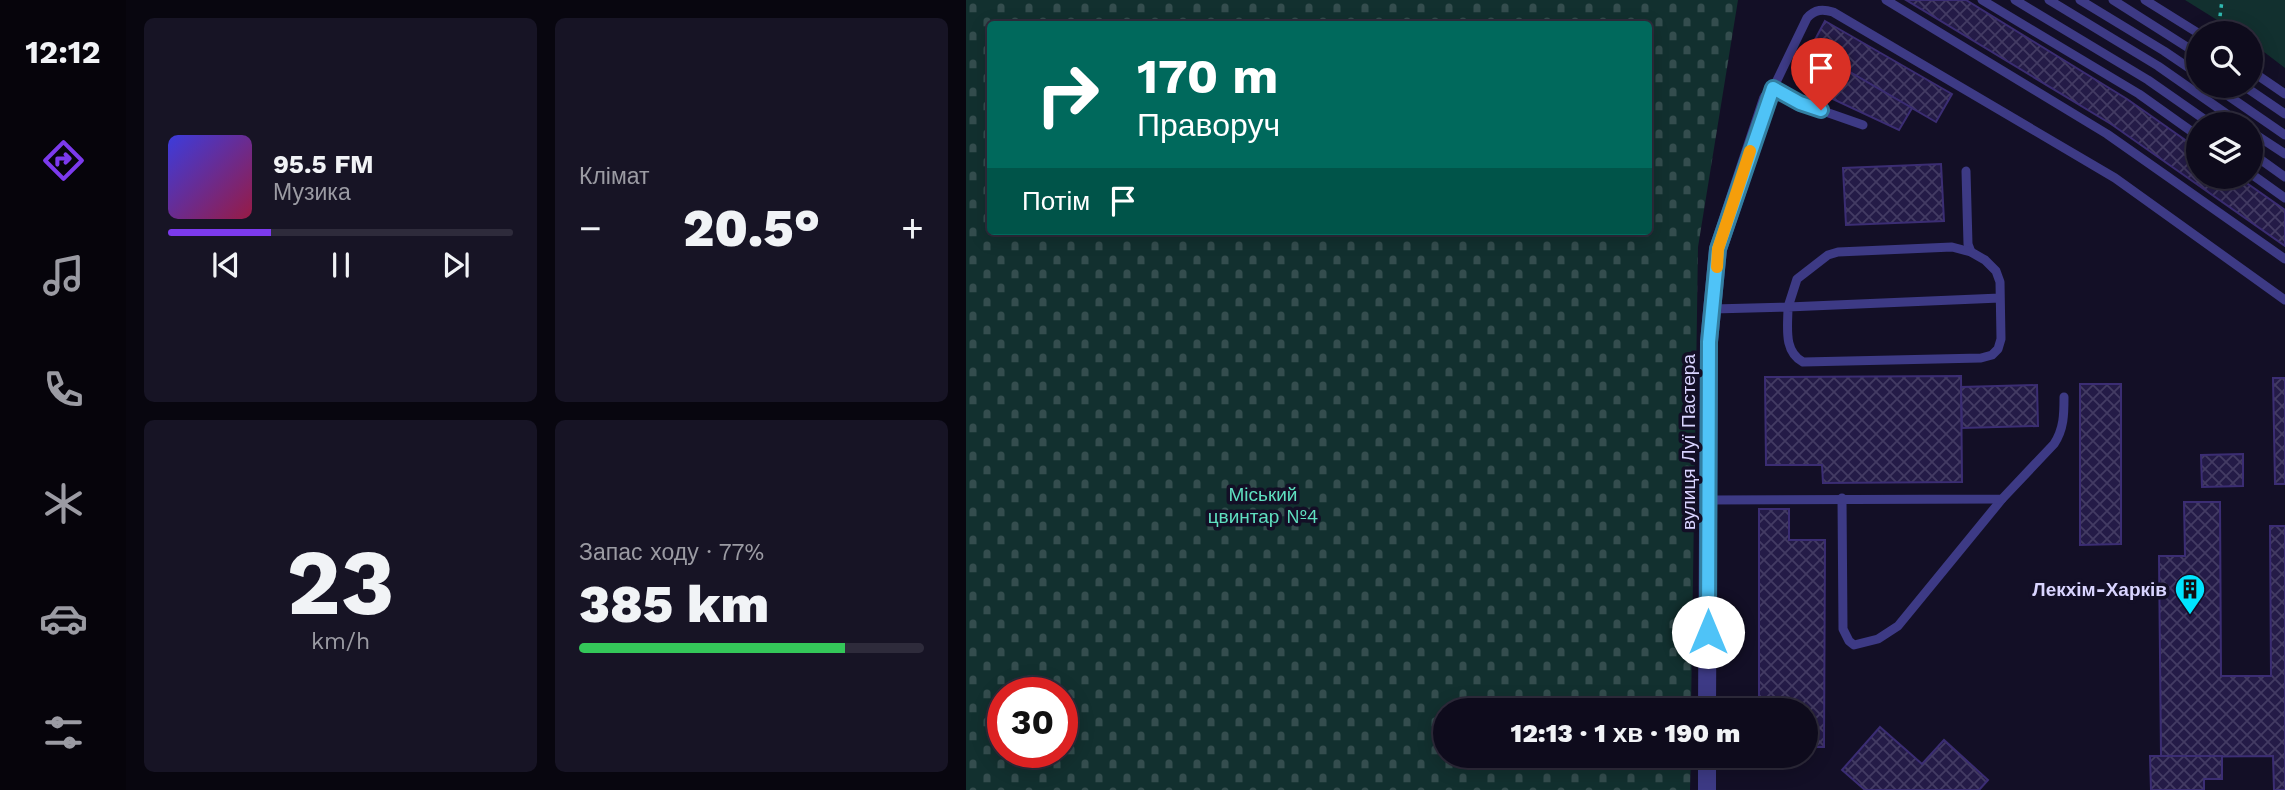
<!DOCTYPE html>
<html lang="uk">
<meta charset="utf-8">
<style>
:root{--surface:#0e0b1c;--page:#171425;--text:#f1f3f6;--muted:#9b9ba3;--line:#2e2b3b;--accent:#7c3aed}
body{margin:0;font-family:"Work Sans",sans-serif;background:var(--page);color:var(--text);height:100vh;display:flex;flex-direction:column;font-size:26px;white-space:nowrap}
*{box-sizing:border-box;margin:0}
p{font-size:23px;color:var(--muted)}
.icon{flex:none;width:38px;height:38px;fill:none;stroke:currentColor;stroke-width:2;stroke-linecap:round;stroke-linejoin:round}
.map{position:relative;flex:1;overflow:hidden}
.panel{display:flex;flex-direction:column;gap:18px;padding:18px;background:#08060f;width:840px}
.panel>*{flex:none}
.top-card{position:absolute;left:21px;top:21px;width:665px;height:214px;border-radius:7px;box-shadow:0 4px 18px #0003,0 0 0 2px var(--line);background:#00695c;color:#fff;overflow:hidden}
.buttons{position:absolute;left:1220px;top:21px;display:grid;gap:14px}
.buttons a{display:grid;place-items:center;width:77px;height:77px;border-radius:50%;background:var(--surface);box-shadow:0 4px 18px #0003,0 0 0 2px var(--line);font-size:35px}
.speed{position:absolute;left:21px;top:677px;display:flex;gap:14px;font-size:35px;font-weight:700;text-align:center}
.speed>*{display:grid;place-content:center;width:91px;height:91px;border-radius:50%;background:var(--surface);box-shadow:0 4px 18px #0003,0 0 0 2px var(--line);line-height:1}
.speed .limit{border:10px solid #d22;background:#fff;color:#111}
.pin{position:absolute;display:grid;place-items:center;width:60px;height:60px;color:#fff;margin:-72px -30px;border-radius:50% 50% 50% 0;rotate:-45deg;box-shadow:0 0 7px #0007}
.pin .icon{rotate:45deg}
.me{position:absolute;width:77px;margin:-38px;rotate:0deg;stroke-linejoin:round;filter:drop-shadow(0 0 5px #0008)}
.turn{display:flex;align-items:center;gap:24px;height:147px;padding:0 35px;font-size:32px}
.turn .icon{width:91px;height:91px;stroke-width:2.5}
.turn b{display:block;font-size:49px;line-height:60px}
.then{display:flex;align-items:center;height:66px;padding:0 35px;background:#0003;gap:14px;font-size:26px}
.big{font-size:52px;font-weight:800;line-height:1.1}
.panel .card{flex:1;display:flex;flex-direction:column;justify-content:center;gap:10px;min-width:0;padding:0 24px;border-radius:10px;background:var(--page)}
.panel .dial{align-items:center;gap:0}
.dial b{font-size:91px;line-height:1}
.song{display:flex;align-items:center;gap:21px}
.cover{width:84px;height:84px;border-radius:10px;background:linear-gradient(135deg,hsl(240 70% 55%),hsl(340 70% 35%))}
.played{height:7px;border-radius:4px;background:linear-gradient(90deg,var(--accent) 30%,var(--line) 30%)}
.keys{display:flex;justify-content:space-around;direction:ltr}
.heat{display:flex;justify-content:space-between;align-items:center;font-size:38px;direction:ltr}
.charge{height:10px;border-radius:5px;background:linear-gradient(90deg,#34c759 77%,var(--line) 0)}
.panel .tiles{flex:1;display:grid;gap:18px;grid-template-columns:repeat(2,1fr)}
.trip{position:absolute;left:467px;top:698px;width:385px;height:70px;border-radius:35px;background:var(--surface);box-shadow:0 4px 18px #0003,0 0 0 2px var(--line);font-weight:800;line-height:70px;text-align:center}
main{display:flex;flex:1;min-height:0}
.menu{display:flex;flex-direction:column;width:126px;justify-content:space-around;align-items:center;background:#06040b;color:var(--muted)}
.menu .icon{width:49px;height:49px}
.menu .selected{color:var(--accent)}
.menu b{font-size:32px;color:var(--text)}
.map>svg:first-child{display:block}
.grass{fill:#12302f}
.cemetery{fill:url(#cemetery-stones);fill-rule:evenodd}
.building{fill:url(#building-cross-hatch);stroke:#3b2d73;stroke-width:2}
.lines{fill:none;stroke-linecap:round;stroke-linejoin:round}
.path{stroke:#2fb8b0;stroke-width:3.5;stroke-dasharray:3.5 5;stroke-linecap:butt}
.service{stroke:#3d3a85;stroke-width:9}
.minor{stroke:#3d3a85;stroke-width:18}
.route-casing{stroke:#337fa1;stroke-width:18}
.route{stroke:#4fc3f7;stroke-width:12}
.slow{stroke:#f59e0b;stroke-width:12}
.labels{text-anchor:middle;stroke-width:7;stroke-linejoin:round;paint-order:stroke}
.street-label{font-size:19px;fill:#d9d4ff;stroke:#130f26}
.park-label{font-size:19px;fill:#5fe0c0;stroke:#130f26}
.poi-label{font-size:19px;font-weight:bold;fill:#d9d4ff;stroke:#130f26;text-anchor:end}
</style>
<main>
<nav class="menu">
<b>12:12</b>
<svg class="icon selected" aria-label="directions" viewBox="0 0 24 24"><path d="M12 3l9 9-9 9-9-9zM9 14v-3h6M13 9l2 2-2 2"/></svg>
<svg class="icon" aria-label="music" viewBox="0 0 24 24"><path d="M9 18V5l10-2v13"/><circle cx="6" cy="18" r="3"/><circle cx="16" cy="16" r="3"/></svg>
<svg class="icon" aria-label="phone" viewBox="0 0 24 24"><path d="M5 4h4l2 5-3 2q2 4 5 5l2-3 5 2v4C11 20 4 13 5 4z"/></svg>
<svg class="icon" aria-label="climate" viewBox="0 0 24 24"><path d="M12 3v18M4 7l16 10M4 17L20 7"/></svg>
<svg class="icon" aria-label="car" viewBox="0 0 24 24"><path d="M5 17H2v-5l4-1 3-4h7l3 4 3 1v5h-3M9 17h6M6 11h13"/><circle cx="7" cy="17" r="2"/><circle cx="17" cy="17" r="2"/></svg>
<svg class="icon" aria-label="filters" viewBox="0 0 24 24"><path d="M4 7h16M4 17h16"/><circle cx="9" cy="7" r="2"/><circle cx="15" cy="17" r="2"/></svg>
</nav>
<section class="panel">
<div class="tiles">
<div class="card">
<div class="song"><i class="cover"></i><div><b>95.5 FM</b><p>Музика</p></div></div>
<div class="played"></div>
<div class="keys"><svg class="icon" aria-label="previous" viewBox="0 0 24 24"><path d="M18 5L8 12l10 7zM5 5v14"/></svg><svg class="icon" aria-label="pause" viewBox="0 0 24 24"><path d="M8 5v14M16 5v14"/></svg><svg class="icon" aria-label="next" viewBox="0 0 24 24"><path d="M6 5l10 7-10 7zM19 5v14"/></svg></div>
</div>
<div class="card"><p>Клімат</p>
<div class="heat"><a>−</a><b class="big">20.5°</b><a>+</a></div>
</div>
<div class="card dial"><b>23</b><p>km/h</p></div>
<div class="card"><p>Запас ходу · 77%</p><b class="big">385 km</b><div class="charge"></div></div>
</div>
</section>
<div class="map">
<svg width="1319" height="790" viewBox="0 0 1319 790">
<defs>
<pattern id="cemetery-stones" width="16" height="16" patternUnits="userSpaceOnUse" patternTransform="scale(1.75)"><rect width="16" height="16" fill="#12302f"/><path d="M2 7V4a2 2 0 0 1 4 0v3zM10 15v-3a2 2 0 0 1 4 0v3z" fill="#344d4e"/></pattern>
<pattern id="building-cross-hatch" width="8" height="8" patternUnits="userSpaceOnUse" patternTransform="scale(1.75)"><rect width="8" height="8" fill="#241b47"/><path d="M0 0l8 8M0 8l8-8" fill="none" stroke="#433b63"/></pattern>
</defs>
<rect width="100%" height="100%" fill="#130f26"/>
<!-- grass -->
<polygon class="grass" points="1219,0 1319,0 1319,68 1285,42 1284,33 1272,33"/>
<!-- cemetery -->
<path class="cemetery" d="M0,0H772L732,247L725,710H480V756H725L724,790H0ZM24,24H682V231H24ZM37,693H96V752H37Z"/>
<!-- building -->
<g class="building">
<polygon points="940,0 1000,0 1161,99 1232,149 1232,177 1272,177 1319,210 1319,246 1145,124"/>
<polygon points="859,21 986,94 970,122 844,49"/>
<polygon points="844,49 946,108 933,130 843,88 830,77"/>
<polygon points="975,164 978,221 880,225 877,168"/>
<polygon points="995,376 996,482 857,483 856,465 800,465 799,377"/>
<polygon points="1307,378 1319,378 1319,484 1309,484"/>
<polygon points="1114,384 1155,384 1155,544 1114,545"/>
<polygon points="1071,385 1072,426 996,428 995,387"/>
<polygon points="1277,454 1277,486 1236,487 1235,455"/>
<polygon points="1218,502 1254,502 1255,676 1305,676 1304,526 1319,526 1319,790 1308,790 1307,756 1195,757 1193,556 1219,556"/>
<polygon points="793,509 823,509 823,540 859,540 858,747 840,747 840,710 793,710"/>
<polygon points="914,727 956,764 978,740 1022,780 1013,790 899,790 876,770"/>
<polygon points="1184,756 1256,756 1256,779 1238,779 1238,790 1185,790"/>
</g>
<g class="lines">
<!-- path -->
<polyline class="path" points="1252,33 1256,0"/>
<!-- service -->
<g class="service">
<polyline points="920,0 1141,134 1319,259"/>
<polyline points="1016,0 1173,94 1232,136"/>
<polyline points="1049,0 1182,80 1245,124"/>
<polyline points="1083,0 1192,66 1275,124"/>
<polyline points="1114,0 1198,51 1232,74"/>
<polyline points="1147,0 1232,54"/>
<polyline points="1179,0 1232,33"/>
<polyline points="1284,70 1319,94"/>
<polyline points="1248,86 1319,135"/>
<polyline points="1278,86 1319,114"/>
<polyline points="807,88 834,103 897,125"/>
<path d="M802,99L841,18C849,9 857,9 867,12L1149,178L1319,300"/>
<polyline points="1284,131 1319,154"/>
<polyline points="1284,152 1319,177"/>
<polyline points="1000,171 1002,244 1005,252"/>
<polyline points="1284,173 1319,198"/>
<path d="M747,309L822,307C822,327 817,351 837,362L1015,358L1026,355L1032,349L1035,339L1034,282L1030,271L1019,260L1005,252L986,247L872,252L862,255L831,279L822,307L1034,298"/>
<polyline points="876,498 877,629 883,641 888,645 912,639 932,626 1036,499"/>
<path d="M743,500L1036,499L1088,444C1098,429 1098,414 1098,397"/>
</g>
<!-- minor -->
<g class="minor">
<polyline points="741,710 743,342 752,249 802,99"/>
<polyline points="741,790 741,756"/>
</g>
</g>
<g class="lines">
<!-- route casing -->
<g class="route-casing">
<polyline id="route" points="742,632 743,342 752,249 807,88 834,103 855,110"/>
</g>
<!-- route -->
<use href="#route" class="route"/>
<!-- slow -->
<polyline class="slow" points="751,267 752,249 784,151"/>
</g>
<!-- icons -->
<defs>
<g id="building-pin" transform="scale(1.575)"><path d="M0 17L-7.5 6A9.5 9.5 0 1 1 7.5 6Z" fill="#00e5ff" stroke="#130f26"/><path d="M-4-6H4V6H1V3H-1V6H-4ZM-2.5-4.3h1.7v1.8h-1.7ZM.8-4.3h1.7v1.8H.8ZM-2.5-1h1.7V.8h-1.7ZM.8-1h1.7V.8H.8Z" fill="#111"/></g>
</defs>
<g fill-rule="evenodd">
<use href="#building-pin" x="1224" y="589"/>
</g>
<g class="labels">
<!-- street labels -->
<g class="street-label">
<text transform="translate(722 442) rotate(-90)" y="7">вулиця Луї Пастера</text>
</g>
<!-- park labels -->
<g class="park-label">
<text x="297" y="501">Міський<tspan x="297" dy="22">цвинтар №4</tspan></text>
</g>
<!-- poi labels -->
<g class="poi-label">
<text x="1201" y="596">Лекхім-Харків</text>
</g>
</g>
</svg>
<div class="buttons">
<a><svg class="icon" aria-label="search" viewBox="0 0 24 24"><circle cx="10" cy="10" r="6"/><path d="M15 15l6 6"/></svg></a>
<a><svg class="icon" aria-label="layers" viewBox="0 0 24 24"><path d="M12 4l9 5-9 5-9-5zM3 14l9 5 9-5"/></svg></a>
</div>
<div class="speed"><div class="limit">30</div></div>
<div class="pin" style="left:855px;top:110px;background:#d93025"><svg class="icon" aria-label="arrive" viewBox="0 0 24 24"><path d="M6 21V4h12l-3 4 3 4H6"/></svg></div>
<svg class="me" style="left:742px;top:632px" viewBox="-20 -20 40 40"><circle r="19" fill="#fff"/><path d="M0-13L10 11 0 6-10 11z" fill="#4fc3f7"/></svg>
<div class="trip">12:13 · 1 хв · 190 m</div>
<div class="top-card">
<div class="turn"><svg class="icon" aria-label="right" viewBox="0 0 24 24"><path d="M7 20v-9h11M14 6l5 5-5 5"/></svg><div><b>170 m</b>Праворуч</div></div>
<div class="then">Потім<svg class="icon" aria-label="arrive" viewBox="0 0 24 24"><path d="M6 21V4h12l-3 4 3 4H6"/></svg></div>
</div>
</div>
</main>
